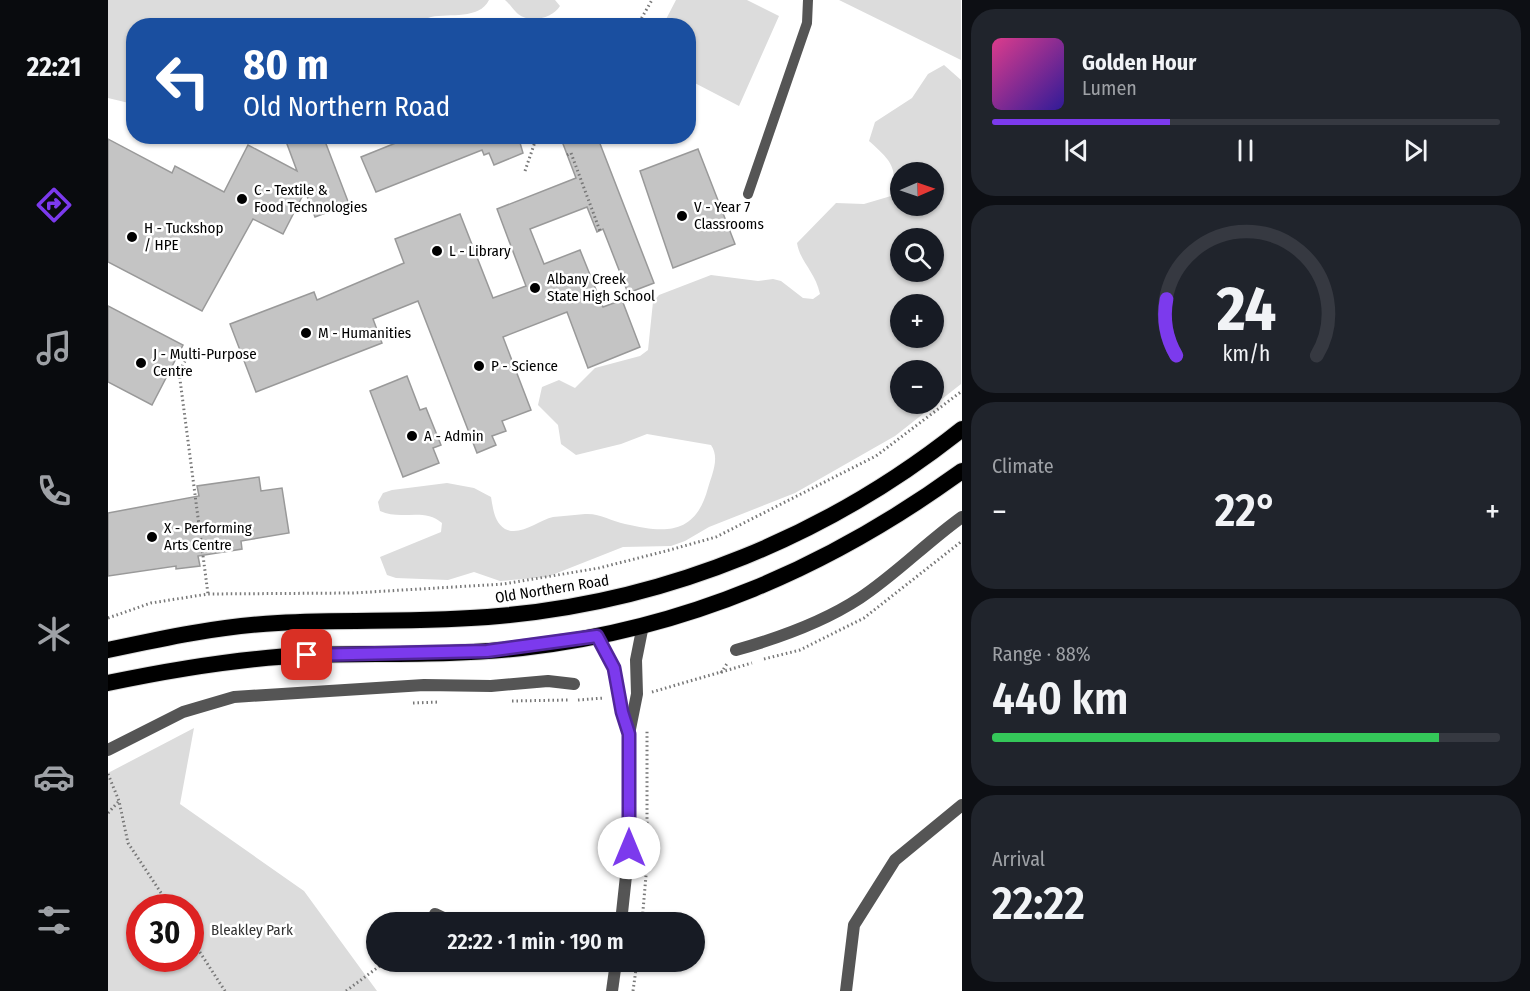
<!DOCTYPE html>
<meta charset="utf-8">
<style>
:root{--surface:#171b24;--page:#20242c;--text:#f1f3f6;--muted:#9ea1a6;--line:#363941;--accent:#7c3aed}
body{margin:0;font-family:"Fira Sans Condensed",sans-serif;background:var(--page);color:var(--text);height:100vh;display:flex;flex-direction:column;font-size:22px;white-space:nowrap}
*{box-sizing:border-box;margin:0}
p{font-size:20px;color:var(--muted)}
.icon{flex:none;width:33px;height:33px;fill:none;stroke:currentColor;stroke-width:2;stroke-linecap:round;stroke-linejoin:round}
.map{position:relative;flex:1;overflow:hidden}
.drawer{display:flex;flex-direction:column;gap:9px;padding:9px;background:#0d0f14;width:568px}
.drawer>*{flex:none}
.hud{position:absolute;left:18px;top:18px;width:570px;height:126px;border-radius:24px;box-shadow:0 2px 4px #0004;background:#1a4fa0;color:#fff;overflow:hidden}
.needle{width:39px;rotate:88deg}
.buttons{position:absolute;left:782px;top:162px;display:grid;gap:12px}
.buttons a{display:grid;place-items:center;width:54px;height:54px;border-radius:50%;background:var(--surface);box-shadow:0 2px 4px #0004;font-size:30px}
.speed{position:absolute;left:18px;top:894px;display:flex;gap:12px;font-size:30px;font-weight:700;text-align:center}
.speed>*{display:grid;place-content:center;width:78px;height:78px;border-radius:50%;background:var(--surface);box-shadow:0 2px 4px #0004;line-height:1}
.speed .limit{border:9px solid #d22;background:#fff;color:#111}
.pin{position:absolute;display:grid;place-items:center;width:51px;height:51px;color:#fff;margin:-26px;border-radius:12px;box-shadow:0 3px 9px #0006}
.me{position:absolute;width:66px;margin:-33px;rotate:0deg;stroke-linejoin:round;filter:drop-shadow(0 0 4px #0008)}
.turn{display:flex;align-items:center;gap:21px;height:126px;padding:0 18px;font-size:27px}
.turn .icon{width:78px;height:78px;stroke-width:2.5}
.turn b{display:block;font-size:42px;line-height:51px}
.big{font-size:45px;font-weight:600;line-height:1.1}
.drawer .tile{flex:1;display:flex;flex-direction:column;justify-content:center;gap:9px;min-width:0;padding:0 21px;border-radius:24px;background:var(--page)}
.drawer .dial{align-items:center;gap:0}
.dial svg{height:156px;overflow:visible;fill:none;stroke:var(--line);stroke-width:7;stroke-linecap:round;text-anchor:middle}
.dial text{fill:var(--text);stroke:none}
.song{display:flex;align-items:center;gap:18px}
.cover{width:72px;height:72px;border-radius:9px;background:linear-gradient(135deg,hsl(330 70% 55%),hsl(250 70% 35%))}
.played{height:6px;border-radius:3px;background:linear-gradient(90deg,var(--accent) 35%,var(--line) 35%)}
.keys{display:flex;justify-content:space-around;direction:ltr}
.heat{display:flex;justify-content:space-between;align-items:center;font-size:33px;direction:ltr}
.charge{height:9px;border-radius:4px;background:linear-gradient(90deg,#34c759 88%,var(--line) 0)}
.trip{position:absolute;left:258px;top:912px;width:339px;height:60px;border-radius:30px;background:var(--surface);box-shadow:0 2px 4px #0004;font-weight:600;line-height:60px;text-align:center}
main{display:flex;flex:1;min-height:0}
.menu{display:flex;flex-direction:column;width:108px;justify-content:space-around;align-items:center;background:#090b0e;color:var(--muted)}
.menu .icon{width:42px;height:42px}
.menu .selected{color:var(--accent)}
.menu b{font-size:27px;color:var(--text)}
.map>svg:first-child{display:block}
.green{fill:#dcdcdc;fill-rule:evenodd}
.building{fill:#c4c4c4;stroke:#999;stroke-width:1.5}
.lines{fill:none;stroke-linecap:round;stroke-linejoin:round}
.trunk-casing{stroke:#dbdbdb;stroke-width:18}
.path{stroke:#777;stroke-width:3;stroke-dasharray:1.5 3;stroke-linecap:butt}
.service{stroke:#555;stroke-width:10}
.minor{stroke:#555;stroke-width:12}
.trunk{stroke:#000;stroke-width:16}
.route-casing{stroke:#51269a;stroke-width:15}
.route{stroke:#7c3aed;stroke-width:10}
.poi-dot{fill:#000;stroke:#fff;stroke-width:2}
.labels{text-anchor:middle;stroke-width:5;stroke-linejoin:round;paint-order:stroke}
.poi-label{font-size:15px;fill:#000;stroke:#fff;text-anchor:start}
.street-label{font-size:15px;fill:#000;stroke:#fff}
.park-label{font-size:15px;fill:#333;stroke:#fff}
</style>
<main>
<nav class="menu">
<b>22:21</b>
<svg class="icon selected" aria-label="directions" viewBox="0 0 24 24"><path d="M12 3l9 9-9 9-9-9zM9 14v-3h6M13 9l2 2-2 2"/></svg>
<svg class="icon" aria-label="music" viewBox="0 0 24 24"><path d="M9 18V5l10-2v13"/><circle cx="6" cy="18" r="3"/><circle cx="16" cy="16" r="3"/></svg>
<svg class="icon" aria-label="phone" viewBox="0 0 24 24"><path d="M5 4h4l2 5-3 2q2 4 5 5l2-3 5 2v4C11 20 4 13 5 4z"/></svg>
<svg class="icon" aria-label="climate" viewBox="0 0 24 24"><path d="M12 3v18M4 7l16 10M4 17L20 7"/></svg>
<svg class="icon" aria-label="car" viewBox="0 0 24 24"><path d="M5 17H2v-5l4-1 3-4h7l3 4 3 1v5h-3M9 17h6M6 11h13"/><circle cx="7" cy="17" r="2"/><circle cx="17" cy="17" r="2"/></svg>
<svg class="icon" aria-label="filters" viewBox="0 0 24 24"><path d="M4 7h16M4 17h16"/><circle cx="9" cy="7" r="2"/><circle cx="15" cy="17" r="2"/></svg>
</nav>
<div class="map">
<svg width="854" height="991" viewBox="0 0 854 991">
<rect width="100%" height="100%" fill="#fff"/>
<!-- green -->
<g class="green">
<path d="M0,0H381C371,20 342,13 323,17C316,19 308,23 300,25L26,26L25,104L0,98Z"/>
<path d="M397,0H447L452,6C445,18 422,24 410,14C405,10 402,4 397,0Z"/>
<polygon points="568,0 639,0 671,16 631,106 581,80 580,26 555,25"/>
<polygon points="731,0 853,0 853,60"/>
<path d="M836,65L853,80V384L787,436L687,493L601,527L577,541L563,546L515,547L439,577L392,581L366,572L340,580L288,578L279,575L272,557L333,532L334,523C316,507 293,521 272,511L270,502L275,493L284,490L339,483L366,488L383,497C385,508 386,522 397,529C412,537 431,520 445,517C456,516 467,515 477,514C492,513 503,521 517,524C557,533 587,536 600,488C604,474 612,458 603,445L539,434L513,444L468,455L453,444L450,425L430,405L434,387L451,380L467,388L487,368L532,356L540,350L545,302L551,295L603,275L650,281L665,279L673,281L695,298L705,299L712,294C707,271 692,262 689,243L728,203L756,204L783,196C791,167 782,160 761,141L767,122L804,98L820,74ZM825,172V206H792V172ZM825,238V272H792V238ZM825,304V338H792V304ZM825,370V404H792V370Z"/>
<path d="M86,728L72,804L196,891L269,991H0V773ZM32,908H82V958H32Z"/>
</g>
<!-- building -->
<g class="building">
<polygon points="176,136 215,136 241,204 207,217 197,191 175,234 145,219 94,311 0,262 0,139 64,173 67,166 116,192 140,145 189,171"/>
<polygon points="305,136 410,136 415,153 386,165 381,153 376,155 374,150 268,192 253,157"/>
<polygon points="452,136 489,136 546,283 520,293 495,229 489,232 479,207 422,229 436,264 472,250 495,307 514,300 532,347 480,368 459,312 395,337 423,410 394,421 398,431 384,436 388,445 369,453 310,301 265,319 274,343 148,392 122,324 206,292 209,300 296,263 287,239 352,214 385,298 418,286 389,209 468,178"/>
<polygon points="590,149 627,244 565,268 532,171"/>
<polygon points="0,306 75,345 44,405 0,382"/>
<polygon points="299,376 312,410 318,408 333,445 325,448 331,463 295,477 262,391"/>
<polygon points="151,477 153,491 174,488 181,533 133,541 134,549 90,556 92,566 68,569 68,566 0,576 0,513 91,496 89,486"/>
</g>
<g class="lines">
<!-- trunk casing -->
<g class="trunk-casing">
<g id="trunk">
<path d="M0,650C56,638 112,626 170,623C243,619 318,623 391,616C561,601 721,535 854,429"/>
<path d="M0,683C67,669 133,658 201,655C272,653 344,656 414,648C579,629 720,568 854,471"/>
</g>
</g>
<!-- path -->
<g class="path">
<polyline points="529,26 544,0"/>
<polyline points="459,155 463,153 492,231"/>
<polyline points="417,171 429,136"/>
<polyline points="77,361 71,372 100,594"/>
<polyline points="0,618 43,603 100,594 245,593 396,584 491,568 558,551 608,537 768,456 854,391"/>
<polyline points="656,659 692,650 756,618 854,541"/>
<polyline points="613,673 620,662"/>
<polyline points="544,692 644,663"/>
<polyline points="470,700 496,698"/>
<polyline points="404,701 460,700"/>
<polyline points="305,703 331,702"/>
<polyline points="0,774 11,801 20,843 63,908"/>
<polyline points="0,813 11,801"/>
<polyline points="534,922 539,864 539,730"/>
<polyline points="82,937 117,991"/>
<polyline points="238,991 277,962"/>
<polyline points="525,991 529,962"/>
</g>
<!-- service -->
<polyline class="service" points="640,194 699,23 700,0"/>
<!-- minor -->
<g class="minor">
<polyline points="489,636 506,668 514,712 521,733"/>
<path d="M628,650C671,638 714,623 752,598C787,575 819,542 854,517"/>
<polyline points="0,750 75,712 126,697 316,685 383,686 440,681 466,684"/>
<polyline points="327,914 344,922"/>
<polyline points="513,922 521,848 521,734 529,694 528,660 535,625"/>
<polyline points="504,991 508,962"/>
<polyline points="738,991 746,925 787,860 854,805"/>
</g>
<!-- trunk -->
<use href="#trunk" class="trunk"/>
</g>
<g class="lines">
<!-- route casing -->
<g class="route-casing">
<polyline id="route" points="199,655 379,651 489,636 506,668 514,712 521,734 521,848"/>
</g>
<!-- route -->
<use href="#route" class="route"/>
</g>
<!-- markers -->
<g class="poi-dot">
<circle cx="134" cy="199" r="6"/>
<circle cx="574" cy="216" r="6"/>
<circle cx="24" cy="237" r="6"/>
<circle cx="329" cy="251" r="6"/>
<circle cx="427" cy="288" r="6"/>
<circle cx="198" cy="333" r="6"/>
<circle cx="33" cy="363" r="6"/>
<circle cx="371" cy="366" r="6"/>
<circle cx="304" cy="436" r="6"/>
<circle cx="44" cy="537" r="6"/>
</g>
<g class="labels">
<!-- poi labels -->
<g class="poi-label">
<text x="146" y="195">C - Textile &amp;<tspan x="146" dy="17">Food Technologies</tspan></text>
<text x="586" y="212">V - Year 7<tspan x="586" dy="17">Classrooms</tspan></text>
<text x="36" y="233">H - Tuckshop<tspan x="36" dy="17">/ HPE</tspan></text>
<text x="341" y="256">L - Library</text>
<text x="439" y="284">Albany Creek<tspan x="439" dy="17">State High School</tspan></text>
<text x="210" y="338">M - Humanities</text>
<text x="45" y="359">J - Multi-Purpose<tspan x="45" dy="17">Centre</tspan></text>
<text x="383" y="371">P - Science</text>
<text x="316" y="441">A - Admin</text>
<text x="56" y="533">X - Performing<tspan x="56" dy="17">Arts Centre</tspan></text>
</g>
<!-- street labels -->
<g class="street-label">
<text transform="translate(444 589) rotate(-9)" y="5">Old Northern Road</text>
</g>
<!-- park labels -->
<g class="park-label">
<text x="144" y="935">Bleakley Park</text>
</g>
</g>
</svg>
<div class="buttons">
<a><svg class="needle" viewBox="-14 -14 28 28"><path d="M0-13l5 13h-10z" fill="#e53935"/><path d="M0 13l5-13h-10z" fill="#9ea1a6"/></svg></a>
<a><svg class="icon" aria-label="search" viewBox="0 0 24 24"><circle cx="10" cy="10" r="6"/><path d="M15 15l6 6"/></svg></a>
<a>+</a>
<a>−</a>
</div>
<div class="speed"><div class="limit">30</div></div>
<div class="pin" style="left:199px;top:655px;background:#d93025"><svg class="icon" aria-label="arrive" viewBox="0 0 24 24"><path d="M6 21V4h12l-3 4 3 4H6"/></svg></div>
<svg class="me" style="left:521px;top:848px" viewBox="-20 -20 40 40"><circle r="19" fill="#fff"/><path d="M0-13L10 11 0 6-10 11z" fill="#7c3aed"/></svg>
<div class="trip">22:22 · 1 min · 190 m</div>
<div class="hud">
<div class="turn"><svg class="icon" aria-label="left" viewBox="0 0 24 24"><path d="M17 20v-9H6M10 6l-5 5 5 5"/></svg><div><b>80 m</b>Old Northern Road</div></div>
</div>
</div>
<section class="drawer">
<div class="tile">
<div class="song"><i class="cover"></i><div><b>Golden Hour</b><p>Lumen</p></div></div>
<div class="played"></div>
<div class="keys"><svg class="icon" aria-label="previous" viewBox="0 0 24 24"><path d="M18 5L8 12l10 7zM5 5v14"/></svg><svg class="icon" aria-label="pause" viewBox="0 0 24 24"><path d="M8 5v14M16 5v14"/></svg><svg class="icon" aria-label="next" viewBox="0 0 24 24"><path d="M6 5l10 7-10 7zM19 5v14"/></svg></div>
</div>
<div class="tile dial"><svg viewBox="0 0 100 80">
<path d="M14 69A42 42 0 1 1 86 69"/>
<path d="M14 69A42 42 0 0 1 9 40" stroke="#7c3aed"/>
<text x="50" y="56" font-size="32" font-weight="700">24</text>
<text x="50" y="72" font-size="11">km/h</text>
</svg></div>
<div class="tile"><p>Climate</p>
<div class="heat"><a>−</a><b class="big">22°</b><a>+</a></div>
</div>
<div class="tile"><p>Range · 88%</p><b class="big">440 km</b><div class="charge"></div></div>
<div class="tile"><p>Arrival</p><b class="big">22:22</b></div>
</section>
</main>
